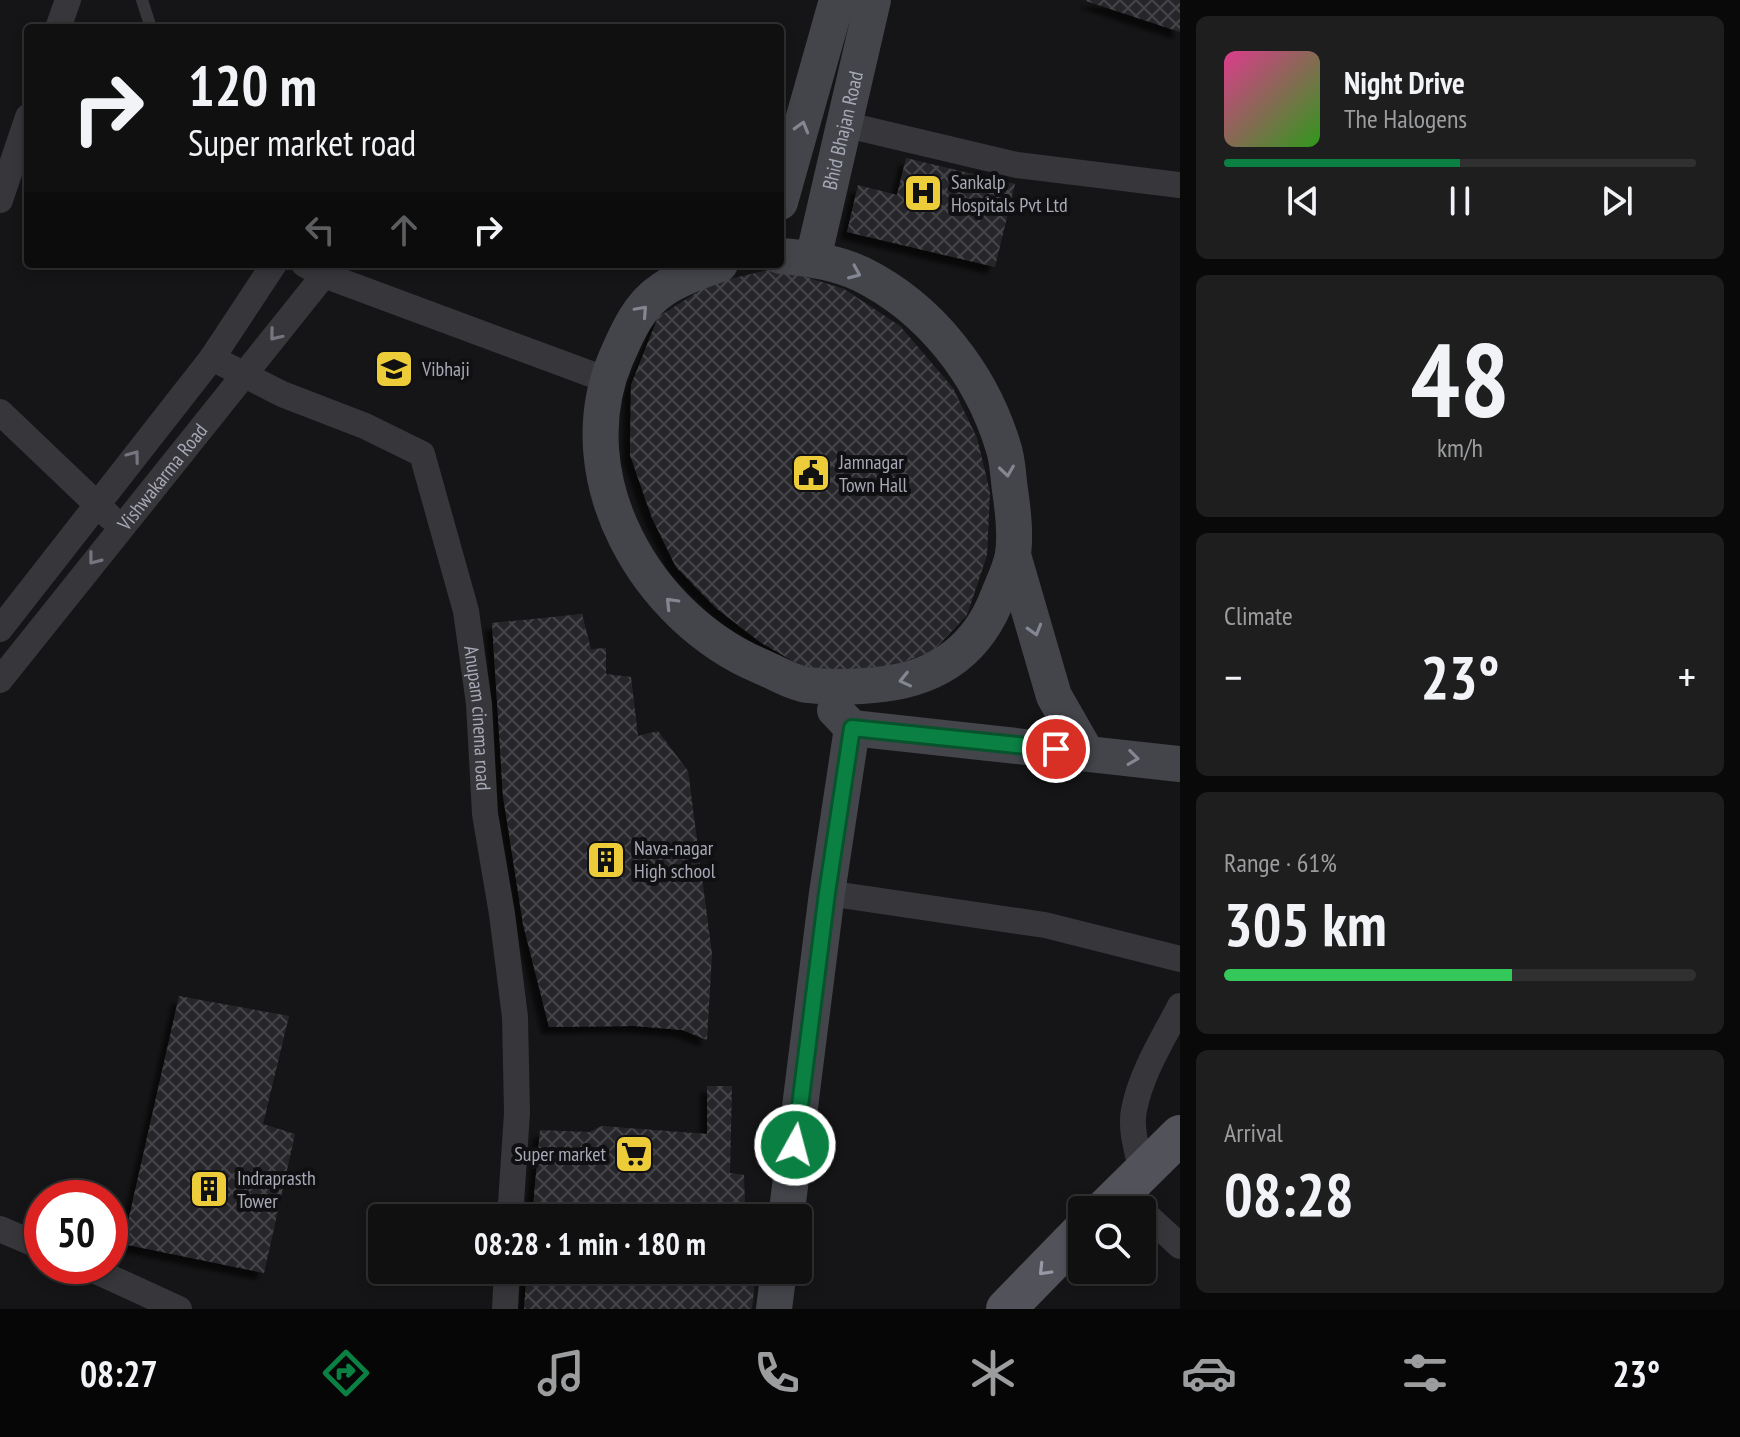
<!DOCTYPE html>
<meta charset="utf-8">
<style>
:root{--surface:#101011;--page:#1e1e1f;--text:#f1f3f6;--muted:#9c9d9f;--line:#303031;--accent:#0b8043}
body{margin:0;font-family:"PT Sans Narrow",sans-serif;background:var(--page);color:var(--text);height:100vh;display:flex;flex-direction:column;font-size:30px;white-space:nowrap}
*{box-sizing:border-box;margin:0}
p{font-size:26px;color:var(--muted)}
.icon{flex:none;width:44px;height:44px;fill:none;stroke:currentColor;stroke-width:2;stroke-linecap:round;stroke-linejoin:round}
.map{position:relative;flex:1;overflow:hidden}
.sheet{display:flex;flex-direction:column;gap:16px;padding:16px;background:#090909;width:560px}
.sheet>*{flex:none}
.top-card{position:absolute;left:24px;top:24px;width:760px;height:244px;border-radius:8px;box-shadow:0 4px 12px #0003,0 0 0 2px var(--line);background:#101011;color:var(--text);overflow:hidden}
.controls{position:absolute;left:1068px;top:1196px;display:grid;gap:16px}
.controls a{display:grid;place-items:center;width:88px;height:88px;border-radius:8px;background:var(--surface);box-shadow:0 4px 12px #0003,0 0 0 2px var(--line);font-size:40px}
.speed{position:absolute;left:24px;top:1180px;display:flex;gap:16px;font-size:40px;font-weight:700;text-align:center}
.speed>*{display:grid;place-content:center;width:104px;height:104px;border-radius:50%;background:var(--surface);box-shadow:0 4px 12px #0003,0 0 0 2px var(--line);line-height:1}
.speed .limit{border:12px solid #d22;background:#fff;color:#111}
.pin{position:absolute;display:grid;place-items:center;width:68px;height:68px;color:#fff;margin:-34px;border:4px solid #fff;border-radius:50%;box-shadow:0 2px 8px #0007}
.me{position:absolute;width:88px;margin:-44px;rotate:7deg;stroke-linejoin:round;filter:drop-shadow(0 0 6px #0008)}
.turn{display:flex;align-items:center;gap:28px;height:168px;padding:0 32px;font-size:36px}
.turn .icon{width:104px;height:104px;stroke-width:2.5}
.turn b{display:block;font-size:56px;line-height:68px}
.lanes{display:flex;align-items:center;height:76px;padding:0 32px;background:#0003;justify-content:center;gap:40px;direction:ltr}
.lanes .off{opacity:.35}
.big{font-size:60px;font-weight:800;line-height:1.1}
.sheet .card{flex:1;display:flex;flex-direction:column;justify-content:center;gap:12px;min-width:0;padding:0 28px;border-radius:12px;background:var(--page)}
.sheet .dial{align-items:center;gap:0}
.dial b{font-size:104px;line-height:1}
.song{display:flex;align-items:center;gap:24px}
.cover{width:96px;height:96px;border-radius:12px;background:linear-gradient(135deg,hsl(330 70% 55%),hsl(110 70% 35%))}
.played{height:8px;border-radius:4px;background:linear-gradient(90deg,var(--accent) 50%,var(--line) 50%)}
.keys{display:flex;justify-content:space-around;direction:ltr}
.heat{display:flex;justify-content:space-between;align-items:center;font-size:44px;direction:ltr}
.charge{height:12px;border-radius:6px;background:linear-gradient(90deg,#34c759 61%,var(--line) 0)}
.trip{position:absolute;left:368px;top:1204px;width:444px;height:80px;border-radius:8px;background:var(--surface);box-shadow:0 4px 12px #0003,0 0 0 2px var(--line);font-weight:800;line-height:80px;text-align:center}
.menu{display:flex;height:128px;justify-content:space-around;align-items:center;background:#060607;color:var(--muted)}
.menu .icon{width:56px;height:56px}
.menu .active{color:var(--accent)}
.menu b{font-size:36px;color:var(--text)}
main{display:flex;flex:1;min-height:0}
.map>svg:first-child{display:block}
.building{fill:url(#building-cross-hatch);filter:url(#shadow)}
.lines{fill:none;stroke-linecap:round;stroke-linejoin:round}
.lane{stroke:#36363b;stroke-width:12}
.street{stroke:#36363b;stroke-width:26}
.secondary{stroke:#44454b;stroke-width:36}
.primary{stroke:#52525a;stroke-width:40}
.oneway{stroke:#848691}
.oneway2{stroke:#74757f}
.oneway3{stroke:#9698a4}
.route-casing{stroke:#07532c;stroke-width:20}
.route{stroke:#0b8043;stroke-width:14}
.labels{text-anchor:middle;stroke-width:8;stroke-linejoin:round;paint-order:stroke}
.street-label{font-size:20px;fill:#a7a9b6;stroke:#101012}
.poi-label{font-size:20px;fill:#a7a9b6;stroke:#101012;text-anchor:start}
</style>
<main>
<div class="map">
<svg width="1180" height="1309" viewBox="0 0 1180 1309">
<defs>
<pattern id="building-cross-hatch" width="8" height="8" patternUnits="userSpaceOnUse" patternTransform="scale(2)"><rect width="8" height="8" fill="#28282b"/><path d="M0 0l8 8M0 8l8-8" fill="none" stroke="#444448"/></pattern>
<filter id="shadow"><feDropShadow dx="-7" dy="7" stdDeviation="2" flood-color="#0009"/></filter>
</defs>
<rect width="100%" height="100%" fill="#151517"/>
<!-- building -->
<g class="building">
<polygon points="1087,0 1180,0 1180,32 1086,1"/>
<polygon points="906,158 1015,184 995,267 847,232 858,185 897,195"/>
<polygon points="777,268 844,289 900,326 953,388 977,438 990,492 987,555 967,615 933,651 876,672 812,672 760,642 716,608 676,567 652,518 630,455 631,385 658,317 712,283"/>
<polygon points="582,614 591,649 606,648 606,674 631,677 638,736 658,731 688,771 712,954 707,1040 682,1030 635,1026 549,1027 523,924 503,796 492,623"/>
<polygon points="179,996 289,1016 263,1124 295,1134 264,1273 123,1244"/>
<polygon points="707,1086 732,1086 730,1173 744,1175 745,1208 729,1208 729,1218 532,1218 540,1130 589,1132 602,1126 707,1134"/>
<polygon points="527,1270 756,1270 752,1309 524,1309"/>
</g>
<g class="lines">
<!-- lane -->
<polyline class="lane" points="142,0 151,28"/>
<!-- street -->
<g class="street">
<polyline points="58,28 68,0"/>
<polyline points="843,124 1017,165 1180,185"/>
<polyline points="0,200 28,117"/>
<polyline points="304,264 324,275 607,380"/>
<path id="s1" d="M212,358L282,394L365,426L422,454L466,611L479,704L485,814L502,914L515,1017L517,1113L510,1218"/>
<polyline points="0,412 110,517"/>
<polyline points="0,629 212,358 274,264"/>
<path id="s2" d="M0,680L324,275"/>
<polyline points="827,893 1045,925 1180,959"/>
<path d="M1142,1172C1138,1153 1130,1130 1134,1110C1141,1073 1163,1039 1180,1006"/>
<polyline points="1142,1211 1180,1246"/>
<polyline points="0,1229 42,1247"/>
<polyline points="85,1266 179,1309"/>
<polyline points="505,1309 507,1270"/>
</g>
<!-- secondary -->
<g class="secondary">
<polyline points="780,202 837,0"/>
<path id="s3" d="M813,259L873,0"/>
<path d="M720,264C701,271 679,278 662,290C638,306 627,333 616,358C565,478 647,618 760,666C775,672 792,683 807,685C832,688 860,687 884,684C939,677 978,649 998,596C1003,583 1011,568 1013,554C1016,534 1013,510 1010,490C1008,476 1008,460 1003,446C981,374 930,308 861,274C836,262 807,258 780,256"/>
<polyline points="1013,555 1054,696 1086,752"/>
<polyline points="835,710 852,728 1180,764"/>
<polyline points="786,1218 827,893 852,728"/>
<polyline points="774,1309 779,1270"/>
</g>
<!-- primary -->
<g class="primary">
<polyline points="1104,1210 1180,1135"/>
<polyline points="1006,1309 1082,1231"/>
</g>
</g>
<!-- one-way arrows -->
<defs><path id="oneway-chevron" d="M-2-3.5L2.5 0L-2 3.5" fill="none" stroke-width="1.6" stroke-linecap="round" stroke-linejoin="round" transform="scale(2)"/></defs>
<g class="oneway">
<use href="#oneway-chevron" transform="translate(802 127) rotate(-74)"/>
<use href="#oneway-chevron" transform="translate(855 273) rotate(23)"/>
<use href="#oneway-chevron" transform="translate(642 311) rotate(-48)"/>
<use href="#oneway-chevron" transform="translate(1007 471) rotate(82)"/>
<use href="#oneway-chevron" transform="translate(671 603) rotate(-134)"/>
<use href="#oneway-chevron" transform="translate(1035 630) rotate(74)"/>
<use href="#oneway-chevron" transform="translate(905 680) rotate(167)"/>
<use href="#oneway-chevron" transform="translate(1133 758) rotate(7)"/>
</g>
<g class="oneway2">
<use href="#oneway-chevron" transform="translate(275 335) rotate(129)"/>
<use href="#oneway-chevron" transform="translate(134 456) rotate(-53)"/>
<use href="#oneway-chevron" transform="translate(94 559) rotate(128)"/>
</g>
<use class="oneway3" href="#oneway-chevron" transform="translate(1044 1270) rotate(134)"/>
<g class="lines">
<!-- route casing -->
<g class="route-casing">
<polyline id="route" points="795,1145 827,893 852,728 1056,749"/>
</g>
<!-- route -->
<use href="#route" class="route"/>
</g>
<!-- icons -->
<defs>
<g id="hospital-square" transform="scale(2)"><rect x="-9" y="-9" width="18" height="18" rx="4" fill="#eccc38" stroke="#101012"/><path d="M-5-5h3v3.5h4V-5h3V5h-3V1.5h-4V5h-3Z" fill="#111"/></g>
<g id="school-square" transform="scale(2)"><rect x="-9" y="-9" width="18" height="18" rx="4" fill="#eccc38" stroke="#101012"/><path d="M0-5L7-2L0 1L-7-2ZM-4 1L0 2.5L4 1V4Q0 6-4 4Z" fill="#111"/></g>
<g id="civic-square" transform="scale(2)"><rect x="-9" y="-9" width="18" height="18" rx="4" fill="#eccc38" stroke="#101012"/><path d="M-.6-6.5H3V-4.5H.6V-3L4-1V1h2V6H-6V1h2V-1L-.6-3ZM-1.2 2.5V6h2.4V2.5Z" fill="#111"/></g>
<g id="building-square" transform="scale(2)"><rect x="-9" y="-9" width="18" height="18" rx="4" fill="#eccc38" stroke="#101012"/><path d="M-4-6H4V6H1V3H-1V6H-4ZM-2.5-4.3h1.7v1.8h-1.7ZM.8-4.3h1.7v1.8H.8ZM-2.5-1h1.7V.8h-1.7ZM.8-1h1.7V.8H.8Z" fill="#111"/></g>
<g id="supermarket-square" transform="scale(2)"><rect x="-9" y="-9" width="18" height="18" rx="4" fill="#eccc38" stroke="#101012"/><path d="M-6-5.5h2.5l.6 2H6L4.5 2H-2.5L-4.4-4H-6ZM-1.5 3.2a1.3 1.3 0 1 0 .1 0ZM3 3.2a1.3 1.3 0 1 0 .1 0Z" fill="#111"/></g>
</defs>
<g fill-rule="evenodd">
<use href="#hospital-square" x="923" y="193"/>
<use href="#school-square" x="394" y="369"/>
<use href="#civic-square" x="811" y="473"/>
<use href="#building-square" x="606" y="860"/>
<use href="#supermarket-square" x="634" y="1154"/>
<use href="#building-square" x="209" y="1189"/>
</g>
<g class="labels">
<!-- street labels -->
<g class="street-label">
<text dy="7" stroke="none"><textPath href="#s3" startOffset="132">Bhid Bhajan Road</textPath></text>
<text dy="7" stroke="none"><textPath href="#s2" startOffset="260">Vishwakarma Road</textPath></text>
<text dy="7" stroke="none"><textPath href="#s1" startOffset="502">Anupam cinema road</textPath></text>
</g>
<!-- poi labels -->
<g class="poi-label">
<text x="951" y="189">Sankalp<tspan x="951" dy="23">Hospitals Pvt Ltd</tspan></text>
<text x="422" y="376">Vibhaji</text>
<text x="839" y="469">Jamnagar<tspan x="839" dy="23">Town Hall</tspan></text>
<text x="634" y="855">Nava-nagar<tspan x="634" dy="23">High school</tspan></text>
<text x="606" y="1161" text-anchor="end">Super market</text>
<text x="237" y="1185">Indraprasth<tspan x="237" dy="23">Tower</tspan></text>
</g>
</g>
</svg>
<div class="controls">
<a><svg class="icon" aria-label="search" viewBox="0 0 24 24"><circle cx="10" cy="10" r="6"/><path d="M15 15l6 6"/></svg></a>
</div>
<div class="speed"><div class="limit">50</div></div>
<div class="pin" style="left:1056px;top:749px;background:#d93025"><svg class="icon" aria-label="arrive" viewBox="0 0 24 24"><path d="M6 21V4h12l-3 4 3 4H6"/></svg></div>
<svg class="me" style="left:795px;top:1145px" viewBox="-20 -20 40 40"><circle r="17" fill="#0b8043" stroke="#fff" stroke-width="3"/><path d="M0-11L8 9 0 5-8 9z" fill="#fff"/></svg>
<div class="trip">08:28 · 1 min · 180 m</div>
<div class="top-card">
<div class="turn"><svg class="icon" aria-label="right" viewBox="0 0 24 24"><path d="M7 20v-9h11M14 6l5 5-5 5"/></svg><div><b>120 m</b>Super market road</div></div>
<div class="lanes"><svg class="icon off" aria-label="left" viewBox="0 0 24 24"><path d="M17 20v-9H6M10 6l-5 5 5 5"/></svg><svg class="icon off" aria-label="ahead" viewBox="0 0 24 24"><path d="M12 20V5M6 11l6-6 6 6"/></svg><svg class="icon" aria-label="right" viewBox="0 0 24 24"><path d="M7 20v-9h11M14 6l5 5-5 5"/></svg></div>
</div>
</div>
<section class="sheet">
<div class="card">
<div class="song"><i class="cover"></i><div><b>Night Drive</b><p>The Halogens</p></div></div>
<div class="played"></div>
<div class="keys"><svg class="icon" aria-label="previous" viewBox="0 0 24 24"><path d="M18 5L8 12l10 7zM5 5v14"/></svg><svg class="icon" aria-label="pause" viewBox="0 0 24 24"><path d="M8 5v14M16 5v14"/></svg><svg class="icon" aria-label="next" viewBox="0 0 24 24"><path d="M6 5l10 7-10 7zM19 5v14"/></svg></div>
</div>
<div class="card dial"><b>48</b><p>km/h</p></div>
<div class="card"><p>Climate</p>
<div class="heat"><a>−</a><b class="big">23°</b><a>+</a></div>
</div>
<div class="card"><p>Range · 61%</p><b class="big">305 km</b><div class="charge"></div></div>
<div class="card"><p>Arrival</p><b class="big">08:28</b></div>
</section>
</main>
<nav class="menu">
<b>08:27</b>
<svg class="icon active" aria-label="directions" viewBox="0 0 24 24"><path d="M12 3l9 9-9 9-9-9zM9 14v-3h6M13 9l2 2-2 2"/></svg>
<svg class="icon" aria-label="music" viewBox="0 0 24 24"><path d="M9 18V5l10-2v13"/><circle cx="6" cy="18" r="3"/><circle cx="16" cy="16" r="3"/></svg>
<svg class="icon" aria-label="phone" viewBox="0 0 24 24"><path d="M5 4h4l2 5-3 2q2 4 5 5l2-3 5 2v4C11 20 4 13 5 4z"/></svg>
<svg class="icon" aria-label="climate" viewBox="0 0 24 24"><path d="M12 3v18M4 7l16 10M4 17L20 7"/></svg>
<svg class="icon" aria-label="car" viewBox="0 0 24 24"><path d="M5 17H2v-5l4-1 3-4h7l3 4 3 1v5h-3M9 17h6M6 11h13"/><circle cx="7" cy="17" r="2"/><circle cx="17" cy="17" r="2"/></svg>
<svg class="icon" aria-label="filters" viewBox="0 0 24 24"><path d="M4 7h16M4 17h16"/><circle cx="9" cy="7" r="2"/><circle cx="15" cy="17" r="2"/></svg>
<b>23°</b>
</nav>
